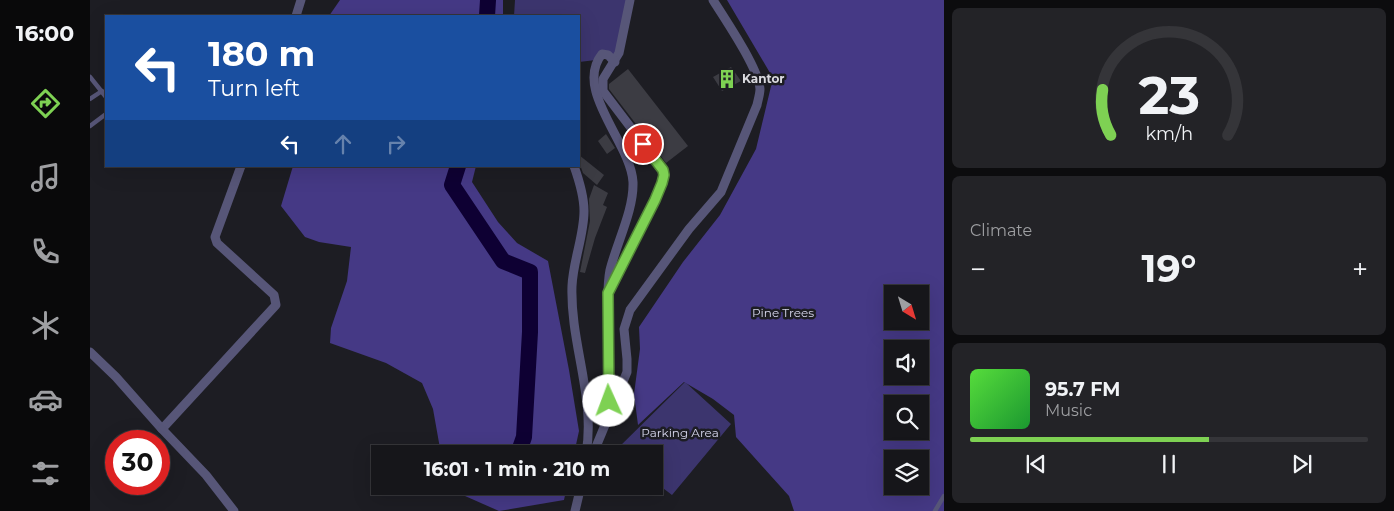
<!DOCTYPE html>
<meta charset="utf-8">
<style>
:root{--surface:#16161a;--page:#232327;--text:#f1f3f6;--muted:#9e9fa2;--line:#353539;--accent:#7ed153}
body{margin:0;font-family:Montserrat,sans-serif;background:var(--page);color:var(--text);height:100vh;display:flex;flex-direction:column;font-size:19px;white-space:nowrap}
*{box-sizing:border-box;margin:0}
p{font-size:16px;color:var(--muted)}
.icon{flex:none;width:28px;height:28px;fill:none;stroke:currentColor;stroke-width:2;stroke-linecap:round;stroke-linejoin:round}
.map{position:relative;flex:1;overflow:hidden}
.panel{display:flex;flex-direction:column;gap:8px;padding:8px;background:#0c0c0e;width:450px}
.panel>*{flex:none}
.top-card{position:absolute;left:15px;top:15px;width:475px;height:152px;border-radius:0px;box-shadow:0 5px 20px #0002,0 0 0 1px var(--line);background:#1a4fa0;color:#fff;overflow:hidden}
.needle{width:32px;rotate:142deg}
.controls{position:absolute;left:794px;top:285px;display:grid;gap:10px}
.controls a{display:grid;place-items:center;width:45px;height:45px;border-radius:0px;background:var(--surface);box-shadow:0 5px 20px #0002,0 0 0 1px var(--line);font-size:25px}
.speed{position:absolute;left:15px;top:430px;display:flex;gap:10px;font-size:25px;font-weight:700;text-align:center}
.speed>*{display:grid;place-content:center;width:65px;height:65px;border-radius:50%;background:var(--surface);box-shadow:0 5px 20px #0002,0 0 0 1px var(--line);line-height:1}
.speed .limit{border:8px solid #d22;background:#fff;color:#111}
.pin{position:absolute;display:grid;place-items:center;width:42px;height:42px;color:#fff;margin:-21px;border:2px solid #fff;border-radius:50%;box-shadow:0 1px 5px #0007}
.me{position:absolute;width:55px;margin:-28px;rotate:358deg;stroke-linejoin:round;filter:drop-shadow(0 0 4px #0008)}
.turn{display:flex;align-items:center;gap:18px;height:105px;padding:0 20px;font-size:22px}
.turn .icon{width:65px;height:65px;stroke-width:2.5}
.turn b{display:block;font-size:35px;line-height:42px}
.lanes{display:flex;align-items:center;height:48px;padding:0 20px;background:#0003;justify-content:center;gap:25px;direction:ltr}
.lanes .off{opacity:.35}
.big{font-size:38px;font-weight:700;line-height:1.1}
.panel .card{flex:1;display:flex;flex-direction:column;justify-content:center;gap:8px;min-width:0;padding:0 18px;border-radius:8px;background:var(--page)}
.panel .dial{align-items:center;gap:0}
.dial svg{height:130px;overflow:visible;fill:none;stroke:var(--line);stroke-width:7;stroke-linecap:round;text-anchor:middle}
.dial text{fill:var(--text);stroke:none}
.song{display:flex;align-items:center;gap:15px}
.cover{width:60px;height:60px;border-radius:8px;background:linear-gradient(135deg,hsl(110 70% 55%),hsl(130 70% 35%))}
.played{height:5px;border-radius:2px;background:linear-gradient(90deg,var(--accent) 60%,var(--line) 60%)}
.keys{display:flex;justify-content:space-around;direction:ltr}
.heat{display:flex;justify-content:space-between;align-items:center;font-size:28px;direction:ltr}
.trip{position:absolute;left:281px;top:445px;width:292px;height:50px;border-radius:0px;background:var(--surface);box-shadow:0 5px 20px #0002,0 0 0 1px var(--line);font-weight:700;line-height:50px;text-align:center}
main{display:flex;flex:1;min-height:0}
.tabs{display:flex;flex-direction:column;width:90px;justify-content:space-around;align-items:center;background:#09090a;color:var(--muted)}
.tabs .icon{width:35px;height:35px}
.tabs .active{color:var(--accent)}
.tabs b{font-size:22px;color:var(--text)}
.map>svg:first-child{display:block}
.green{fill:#3c356e}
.forest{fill:#453985;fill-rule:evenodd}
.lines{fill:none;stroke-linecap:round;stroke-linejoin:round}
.river{stroke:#0e0033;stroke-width:16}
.building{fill:#3c3c43}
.service{stroke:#575678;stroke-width:4.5}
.minor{stroke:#575678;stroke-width:9}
.route-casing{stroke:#528836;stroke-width:12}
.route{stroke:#7ed153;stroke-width:9}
.labels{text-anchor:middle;stroke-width:5;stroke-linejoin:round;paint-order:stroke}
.poi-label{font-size:12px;font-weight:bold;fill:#dadadf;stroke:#1d1d23;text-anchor:start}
.park-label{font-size:12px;fill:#d7d7ed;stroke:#1d1d23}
</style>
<main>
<nav class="tabs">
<b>16:00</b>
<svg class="icon active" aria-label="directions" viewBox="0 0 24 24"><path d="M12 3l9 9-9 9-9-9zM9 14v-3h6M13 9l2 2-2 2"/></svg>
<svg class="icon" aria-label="music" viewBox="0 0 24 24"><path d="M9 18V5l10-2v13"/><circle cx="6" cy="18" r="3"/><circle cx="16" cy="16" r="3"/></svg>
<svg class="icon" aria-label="phone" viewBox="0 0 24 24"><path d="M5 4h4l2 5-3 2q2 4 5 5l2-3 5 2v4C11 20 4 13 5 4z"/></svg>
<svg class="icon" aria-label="climate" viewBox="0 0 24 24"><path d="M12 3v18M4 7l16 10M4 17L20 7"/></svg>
<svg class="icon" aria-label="car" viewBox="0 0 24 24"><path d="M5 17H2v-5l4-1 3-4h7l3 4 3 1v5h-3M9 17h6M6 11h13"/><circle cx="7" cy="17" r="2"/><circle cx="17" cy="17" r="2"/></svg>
<svg class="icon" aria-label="filters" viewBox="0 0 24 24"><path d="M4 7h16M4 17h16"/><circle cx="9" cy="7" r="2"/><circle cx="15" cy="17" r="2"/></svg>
</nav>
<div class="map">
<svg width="854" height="511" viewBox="0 0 854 511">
<rect width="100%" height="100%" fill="#1d1d23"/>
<!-- green -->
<g class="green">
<polygon points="425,0 539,0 525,61 519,55 506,60 489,62 489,16 424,16"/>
<polygon points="595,382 641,424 582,495 565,482 565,454 524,452"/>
</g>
<!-- forest -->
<g class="forest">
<polygon points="250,0 413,0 413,16 239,16"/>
<path d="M637,0H854V511H704L699,496L646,437L644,415L623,399L594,382L548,425L544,394L550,349L549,327L593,262L630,215L666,149L683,78ZM802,294H830V321H802ZM802,349H830V376H802ZM802,404H830V431H802ZM802,459H830V486H802Z"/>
<polygon points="203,166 386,166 382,182 408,222 427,243 458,261 479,370 489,431 484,454 351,454 343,409 332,383 296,363 240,343 241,328 257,281 261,247 229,242 215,237 191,206"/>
<polygon points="363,486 477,486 474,500 409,511 366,492"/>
</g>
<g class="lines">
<!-- river -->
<g class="river">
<polyline points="397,16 398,0"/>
<polyline points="368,166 362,185 413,261 440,272 440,332 434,437 428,454"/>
</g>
</g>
<!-- building -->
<g class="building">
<polygon points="641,67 651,81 632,91 623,77"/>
<polygon points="538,69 598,146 576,163 519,89 519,84"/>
<polygon points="516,134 525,148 517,154 508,141"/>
<polygon points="489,155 514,175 507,185 493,173 489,162"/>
<polygon points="504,185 518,193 513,205 517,207 505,238 495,273 490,272 500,221 499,199"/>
</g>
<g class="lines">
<!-- service -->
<g class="service">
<polyline points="0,77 16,97"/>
<polyline points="0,99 12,91"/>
<polyline points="0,126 16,114"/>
<polyline points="845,511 854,496"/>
</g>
<!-- minor -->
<g class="minor">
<polyline points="206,16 211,0"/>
<path d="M484,166C489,180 494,196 494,211C494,236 483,261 482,286C480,343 506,398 496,454"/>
<path d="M521,286C531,266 577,187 573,170L513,91V79L529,53L540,0"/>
<polyline points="0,352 26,377 72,429"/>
<path d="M519,411C518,380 517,348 518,316C518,301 517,285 520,270C527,242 544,210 543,182C541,143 483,90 512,54L518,55L525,62"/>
<path d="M503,454L537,372V359L534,329L540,310L599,229L631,192L667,105C668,100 670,94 670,89C669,69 635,19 623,0"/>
<polyline points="144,511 116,475 72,429 186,305 184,295 127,243 125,237 151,166"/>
<polyline points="485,511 491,486"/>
</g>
</g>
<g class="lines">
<!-- route casing -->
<g class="route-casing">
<polyline id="route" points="519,401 518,293 565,200 572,183 574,175 573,170 553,144"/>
</g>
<!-- route -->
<use href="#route" class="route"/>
</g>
<!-- icons -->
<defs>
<g id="building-bare" transform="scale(1.5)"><path d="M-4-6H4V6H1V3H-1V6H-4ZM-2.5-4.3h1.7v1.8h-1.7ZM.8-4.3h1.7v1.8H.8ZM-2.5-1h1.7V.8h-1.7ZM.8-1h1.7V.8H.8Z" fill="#7ed153" stroke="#1d1d23" stroke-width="2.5" paint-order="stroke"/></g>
</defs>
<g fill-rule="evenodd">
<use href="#building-bare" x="637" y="79"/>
</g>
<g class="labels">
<!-- poi labels -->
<g class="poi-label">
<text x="652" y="83">Kantor</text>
</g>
<!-- park labels -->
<g class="park-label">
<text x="693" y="317">Pine Trees</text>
<text x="590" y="437">Parking Area</text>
</g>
</g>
</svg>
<div class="controls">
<a><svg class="needle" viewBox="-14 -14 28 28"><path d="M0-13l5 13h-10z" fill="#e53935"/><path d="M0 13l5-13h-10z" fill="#9e9fa2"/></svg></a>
<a><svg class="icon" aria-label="sound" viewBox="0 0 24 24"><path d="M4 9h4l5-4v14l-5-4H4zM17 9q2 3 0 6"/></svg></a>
<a><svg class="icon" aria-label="search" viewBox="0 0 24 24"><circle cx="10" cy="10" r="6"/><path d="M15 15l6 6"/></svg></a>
<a><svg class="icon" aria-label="layers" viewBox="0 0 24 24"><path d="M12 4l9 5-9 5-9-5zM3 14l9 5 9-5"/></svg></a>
</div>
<div class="speed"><div class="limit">30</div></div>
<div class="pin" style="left:553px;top:144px;background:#d93025"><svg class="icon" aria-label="arrive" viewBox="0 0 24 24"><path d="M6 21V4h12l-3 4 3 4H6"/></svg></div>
<svg class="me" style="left:519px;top:401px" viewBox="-20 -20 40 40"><circle r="19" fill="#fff"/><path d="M0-13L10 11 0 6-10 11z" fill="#7ed153"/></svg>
<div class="trip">16:01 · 1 min · 210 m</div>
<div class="top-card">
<div class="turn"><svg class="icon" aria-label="left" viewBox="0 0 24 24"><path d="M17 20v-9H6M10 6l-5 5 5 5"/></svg><div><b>180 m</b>Turn left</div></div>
<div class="lanes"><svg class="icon" aria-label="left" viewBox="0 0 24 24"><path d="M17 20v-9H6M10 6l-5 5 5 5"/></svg><svg class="icon off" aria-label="ahead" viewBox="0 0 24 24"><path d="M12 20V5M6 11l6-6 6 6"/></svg><svg class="icon off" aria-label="right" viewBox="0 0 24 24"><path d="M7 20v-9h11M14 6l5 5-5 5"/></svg></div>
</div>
</div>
<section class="panel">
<div class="card dial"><svg viewBox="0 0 100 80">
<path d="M14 69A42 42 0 1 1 86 69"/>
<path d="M14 69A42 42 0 0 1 9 41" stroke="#7ed153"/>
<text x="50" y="56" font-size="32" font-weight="700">23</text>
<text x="50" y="72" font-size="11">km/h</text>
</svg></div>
<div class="card"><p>Climate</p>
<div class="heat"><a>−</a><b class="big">19°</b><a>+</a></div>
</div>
<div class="card">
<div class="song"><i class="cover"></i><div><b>95.7 FM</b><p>Music</p></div></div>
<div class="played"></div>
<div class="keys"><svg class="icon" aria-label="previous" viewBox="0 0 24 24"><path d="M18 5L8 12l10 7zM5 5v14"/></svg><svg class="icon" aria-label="pause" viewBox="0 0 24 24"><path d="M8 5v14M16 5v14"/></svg><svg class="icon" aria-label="next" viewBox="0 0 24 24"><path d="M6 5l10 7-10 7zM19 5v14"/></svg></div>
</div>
</section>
</main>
